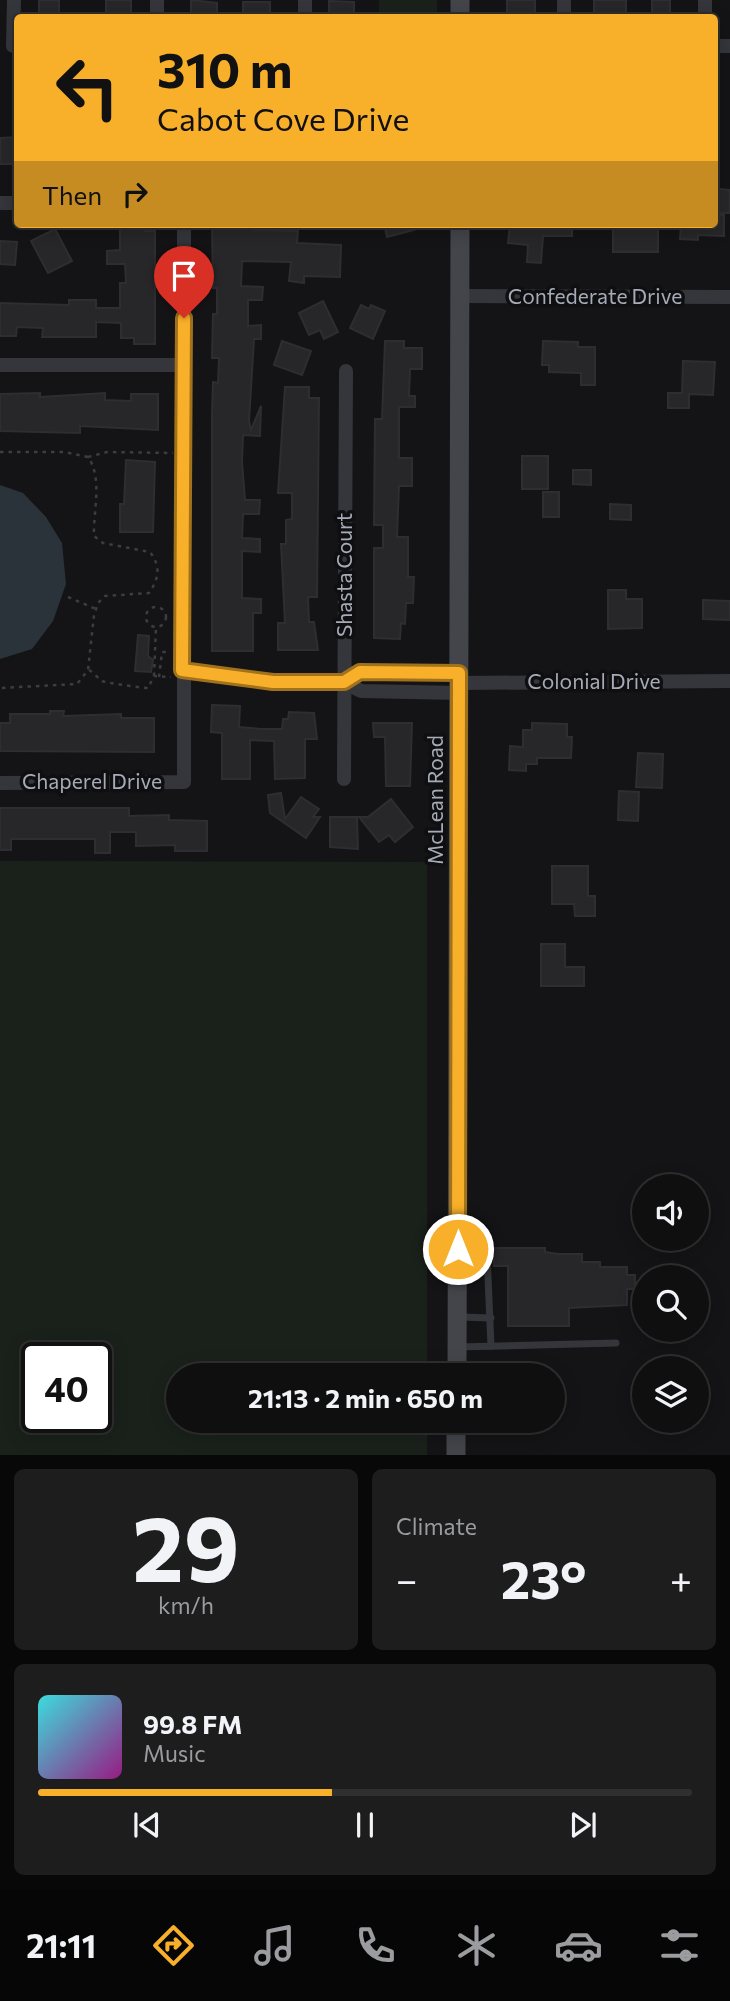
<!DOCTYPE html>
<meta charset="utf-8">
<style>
:root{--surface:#0f0f10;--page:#1d1d1e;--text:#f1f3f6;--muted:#9b9c9f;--line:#2f2f30;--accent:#f8af2a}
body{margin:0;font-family:Commissioner,sans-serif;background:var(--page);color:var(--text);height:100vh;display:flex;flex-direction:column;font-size:26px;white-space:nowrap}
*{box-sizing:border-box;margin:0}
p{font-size:23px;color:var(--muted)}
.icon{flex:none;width:38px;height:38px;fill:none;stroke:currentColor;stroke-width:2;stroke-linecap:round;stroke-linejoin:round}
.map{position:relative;height:1455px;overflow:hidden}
.drawer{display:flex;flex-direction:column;gap:14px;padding:14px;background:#080809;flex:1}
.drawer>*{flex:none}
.top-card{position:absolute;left:14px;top:14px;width:704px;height:214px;border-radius:7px;box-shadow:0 4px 18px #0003,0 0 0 2px var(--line);background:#f8af2a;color:#111;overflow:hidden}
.fabs{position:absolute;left:632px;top:1174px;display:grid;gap:14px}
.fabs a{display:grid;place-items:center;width:77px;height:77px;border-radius:50%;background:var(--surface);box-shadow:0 4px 18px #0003,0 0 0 2px var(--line);font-size:35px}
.speed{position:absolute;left:21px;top:1342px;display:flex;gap:14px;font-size:35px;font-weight:700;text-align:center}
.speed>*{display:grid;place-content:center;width:91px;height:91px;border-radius:50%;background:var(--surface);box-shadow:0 4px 18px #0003,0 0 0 2px var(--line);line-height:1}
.speed .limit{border:4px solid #111;border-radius:10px;background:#fff;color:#111}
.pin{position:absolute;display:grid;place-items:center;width:60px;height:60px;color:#fff;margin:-72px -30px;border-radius:50% 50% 50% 0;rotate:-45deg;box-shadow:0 0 7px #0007}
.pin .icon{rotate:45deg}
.me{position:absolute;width:77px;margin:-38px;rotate:0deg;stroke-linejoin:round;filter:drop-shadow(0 0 5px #0008)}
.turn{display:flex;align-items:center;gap:24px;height:147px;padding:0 28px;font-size:32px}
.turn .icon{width:91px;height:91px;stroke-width:2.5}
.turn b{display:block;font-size:49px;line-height:60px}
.then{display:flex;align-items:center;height:66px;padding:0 28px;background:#0003;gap:14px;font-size:26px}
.big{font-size:52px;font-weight:700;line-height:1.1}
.drawer .tile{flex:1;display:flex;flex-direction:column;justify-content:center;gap:10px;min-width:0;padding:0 24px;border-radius:10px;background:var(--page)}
.drawer .dial{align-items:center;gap:0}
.dial b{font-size:91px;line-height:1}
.song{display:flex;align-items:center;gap:21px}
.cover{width:84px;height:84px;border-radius:10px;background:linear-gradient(135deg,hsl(180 70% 55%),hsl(310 70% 35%))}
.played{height:7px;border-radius:4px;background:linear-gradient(90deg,var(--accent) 45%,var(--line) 45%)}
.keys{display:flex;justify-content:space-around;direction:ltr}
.heat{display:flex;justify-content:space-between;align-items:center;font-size:38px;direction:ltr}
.drawer .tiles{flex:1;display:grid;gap:14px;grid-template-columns:1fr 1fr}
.tile:last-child{grid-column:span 2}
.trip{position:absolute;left:166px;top:1363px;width:399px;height:70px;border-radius:35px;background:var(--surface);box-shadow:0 4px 18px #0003,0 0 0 2px var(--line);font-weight:700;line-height:70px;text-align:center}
.dock{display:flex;height:112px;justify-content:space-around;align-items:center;background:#060606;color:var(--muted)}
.dock .icon{width:49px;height:49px}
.dock .selected{color:var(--accent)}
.dock b{font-size:32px;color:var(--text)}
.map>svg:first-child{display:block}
.green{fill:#1a211b;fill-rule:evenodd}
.water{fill:#2a333a}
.building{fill:#27272a;stroke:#2e2e32;stroke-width:2}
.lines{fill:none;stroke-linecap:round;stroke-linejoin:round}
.path{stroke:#3b3d42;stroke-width:2.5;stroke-dasharray:3.5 5;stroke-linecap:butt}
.lane{stroke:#35363b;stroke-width:7}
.street{stroke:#35363b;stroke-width:14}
.secondary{stroke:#43454b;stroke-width:19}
.route-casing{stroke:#a1721b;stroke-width:18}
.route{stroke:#f8af2a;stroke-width:12}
.labels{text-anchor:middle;stroke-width:7;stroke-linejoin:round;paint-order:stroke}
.street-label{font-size:21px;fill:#a5abb7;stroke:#0f0f11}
</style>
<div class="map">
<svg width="730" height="1455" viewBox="0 0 730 1455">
<rect width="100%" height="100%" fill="#141416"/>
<!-- green -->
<g class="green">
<rect x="379" y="0" width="58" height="17"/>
<path d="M0,861L427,862V1375L178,1376V1421H427V1455H0ZM37,1358H96V1418H37Z"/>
</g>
<!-- water -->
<polygon class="water" points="0,485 23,493 46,517 62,543 66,584 53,621 32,649 0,659"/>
<!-- building -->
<g class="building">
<rect x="39" y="0" width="20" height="18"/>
<rect x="106" y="0" width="25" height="18"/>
<polygon points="191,0 217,3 217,18 191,18"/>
<polygon points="507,0 535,0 535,18 514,18 514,13 507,13"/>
<rect x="594" y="0" width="32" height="18"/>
<rect x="652" y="0" width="18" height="18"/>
<polygon points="329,1 354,2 354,18 337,18 337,13 329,13"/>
<rect x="243" y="2" width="27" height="16"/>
<polygon points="18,137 18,164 0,164 0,138"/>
<polygon points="719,189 730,190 730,213 719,213"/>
<polygon points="714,215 724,215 724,236 698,235 698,240 680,239 681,224 714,224"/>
<polygon points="120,224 145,224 145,231 155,231 155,344 134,344 134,338 121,338 121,323 96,322 96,337 42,337 43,328 17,327 16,336 0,336 0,303 69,305 69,300 96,300 96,308 120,308 120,283 126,283 125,264 107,264 107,251 120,250"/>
<polygon points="212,224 254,224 254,230 298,231 297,243 341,245 340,277 304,276 304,283 289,281 291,262 242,261 241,286 263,287 262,300 248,300 248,326 261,325 261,339 254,339 249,421 251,430 261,406 260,436 243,435 242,462 245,500 260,500 259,514 243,514 242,538 260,539 260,552 242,551 242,598 261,599 261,613 253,613 253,651 212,651 212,415 213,382 218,383 219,358 212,358 213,314 217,314 217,288 213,288"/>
<polygon points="384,224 425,224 425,227 387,237"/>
<polygon points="510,224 572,224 572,236 543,236 541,263 527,262 528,245 508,243"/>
<polygon points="642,224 658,224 658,252 613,252 613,227 642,227"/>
<polygon points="55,229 72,261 48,273 31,241"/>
<polygon points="0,241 17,242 15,265 0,264"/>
<polygon points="323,301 338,332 324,339 320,330 309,335 299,313"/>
<polygon points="361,305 369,309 371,305 385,311 373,339 350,328"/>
<polygon points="282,341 311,351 302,375 274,365"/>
<polygon points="385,341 404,341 404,348 422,348 422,369 410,369 409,396 415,396 415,407 399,407 399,458 412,458 412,486 399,486 397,537 408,537 408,577 414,577 413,603 406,603 405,624 401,623 400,639 374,638 374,548 383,548 383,525 374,525 375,419 382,419"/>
<polygon points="543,341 578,342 578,347 595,347 595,385 581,385 581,373 549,372 549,365 542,365"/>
<polygon points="683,361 715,362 713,395 689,394 689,408 668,408 668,393 682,393"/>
<polygon points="285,387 309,387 309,398 319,398 317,597 308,597 309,622 314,622 318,650 278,650 278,623 285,623 281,544 286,544 286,520 292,519 292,493 278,493"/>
<polygon points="40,393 40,397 105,393 105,400 131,401 131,394 158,394 158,430 80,426 80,433 0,431 0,394"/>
<rect x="522" y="456" width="26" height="33"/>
<polygon points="126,460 155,462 153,532 120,532 120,504 124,504"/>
<polygon points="573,470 591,470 591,485 573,484"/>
<rect x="543" y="492" width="16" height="25"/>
<polygon points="610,504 631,505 631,520 610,519"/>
<polygon points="608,590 626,590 626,599 642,599 642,628 608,629"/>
<polygon points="703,600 730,601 730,620 703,619"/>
<polygon points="138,635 149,636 148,656 153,660 151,672 135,671"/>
<polygon points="212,705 240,706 239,727 261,729 282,729 283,719 288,719 289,712 314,713 317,739 305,739 305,778 275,779 274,741 250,740 250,779 222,779 222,733 211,732"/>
<polygon points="50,711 64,711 63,716 121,714 121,718 154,718 154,752 0,751 0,723 10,723 10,714 50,714"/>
<polygon points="373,723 412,723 410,786 386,786 385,737 374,737"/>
<polygon points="532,723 567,724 567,737 572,737 571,758 537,758 537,764 526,764 526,771 509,770 510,746 523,747 523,730 532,730"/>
<polygon points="638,753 663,754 662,788 636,787"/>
<polygon points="619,791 639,792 638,821 618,820"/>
<polygon points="281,793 285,819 301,797 319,809 313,817 320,817 306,838 270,813 268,795"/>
<polygon points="391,799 413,827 395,842 389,835 379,842 359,817 368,817"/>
<polygon points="0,808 129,808 129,816 169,815 169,820 207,821 207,851 175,851 175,845 136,846 136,832 110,832 110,853 95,853 95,839 11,839 11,850 0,850"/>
<polygon points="330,817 357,817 358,849 330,847"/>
<polygon points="552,866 588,866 588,896 595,896 595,916 575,916 574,904 552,904"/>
<polygon points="541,944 565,944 565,967 584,967 584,986 541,986"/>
<polygon points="493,1248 545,1248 545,1252 558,1254 582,1254 582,1262 600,1262 600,1267 627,1267 627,1275 635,1275 635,1289 627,1289 627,1305 569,1308 569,1326 508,1326 508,1266 494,1266"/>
</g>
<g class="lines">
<!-- path -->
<g class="path">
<path d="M0,452H64L88,457C103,478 93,512 94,536L103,543L150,552C161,566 159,579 149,593L105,596L98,603L94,615L88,670L77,684L0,688"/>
<polyline points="88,457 107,452 173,453"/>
<polyline points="68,597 96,609"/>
<circle cx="156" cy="617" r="10"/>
<path d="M89,670C94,673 98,678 102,681C107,683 143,688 148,688L154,676L171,677"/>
<polyline points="154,676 156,627"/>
<polyline points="159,677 162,652 166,652"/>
</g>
<!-- lane -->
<g class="lane">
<polyline points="458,1249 474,1249 487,1254 491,1346"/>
<polyline points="460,1317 491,1318"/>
<polyline points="458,1347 616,1343"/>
</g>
<!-- street -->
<g class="street">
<polyline points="157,18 157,0"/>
<polyline points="305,18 305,0"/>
<polyline points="564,18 564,0"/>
<polyline points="705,18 705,0"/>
<polyline points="13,46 14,0"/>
<polyline points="714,46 730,46"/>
<polyline points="0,203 18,203"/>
<polyline points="460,296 730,297"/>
<polyline points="0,365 183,365"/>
<polyline points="182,670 273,682 344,682 361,672 459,673"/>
<polyline points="344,682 361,691 459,693"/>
<polyline points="459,683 730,681"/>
<polyline points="344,779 346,371"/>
<polyline points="0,783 184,782 184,224"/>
</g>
<!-- secondary -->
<g class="secondary">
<polyline points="460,18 460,0"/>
<polyline points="457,1376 460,224"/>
<polyline points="456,1455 456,1421"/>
</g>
</g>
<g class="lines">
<!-- route casing -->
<g class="route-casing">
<polyline id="route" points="184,318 182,670 273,682 344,682 360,672 459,673 458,1249"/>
</g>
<!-- route -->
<use href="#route" class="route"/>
</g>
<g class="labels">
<!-- street labels -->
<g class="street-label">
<text x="595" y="304">Confederate Drive</text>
<text transform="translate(345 575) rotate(-90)" y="7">Shasta Court</text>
<text x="594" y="689">Colonial Drive</text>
<text x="92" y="789">Chaperel Drive</text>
<text transform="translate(436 800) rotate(-90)" y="7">McLean Road</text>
</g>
</g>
</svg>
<div class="fabs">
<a><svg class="icon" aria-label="sound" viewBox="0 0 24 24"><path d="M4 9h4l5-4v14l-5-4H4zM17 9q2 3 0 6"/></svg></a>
<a><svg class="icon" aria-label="search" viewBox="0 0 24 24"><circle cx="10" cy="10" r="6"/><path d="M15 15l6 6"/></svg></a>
<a><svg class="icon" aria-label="layers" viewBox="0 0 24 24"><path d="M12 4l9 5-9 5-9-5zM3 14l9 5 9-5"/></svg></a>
</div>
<div class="speed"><div class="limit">40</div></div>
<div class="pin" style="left:184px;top:318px;background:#d93025"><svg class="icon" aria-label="arrive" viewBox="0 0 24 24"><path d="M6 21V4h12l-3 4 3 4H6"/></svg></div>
<svg class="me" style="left:458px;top:1249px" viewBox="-20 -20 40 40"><circle r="17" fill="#f8af2a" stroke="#fff" stroke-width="3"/><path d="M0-11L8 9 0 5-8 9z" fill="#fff"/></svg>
<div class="trip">21:13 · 2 min · 650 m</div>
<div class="top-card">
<div class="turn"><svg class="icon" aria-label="left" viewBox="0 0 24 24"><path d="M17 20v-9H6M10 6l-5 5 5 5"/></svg><div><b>310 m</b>Cabot Cove Drive</div></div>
<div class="then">Then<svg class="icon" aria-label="right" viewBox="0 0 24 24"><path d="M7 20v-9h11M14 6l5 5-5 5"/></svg></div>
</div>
</div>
<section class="drawer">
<div class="tiles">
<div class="tile dial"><b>29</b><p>km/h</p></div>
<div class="tile"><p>Climate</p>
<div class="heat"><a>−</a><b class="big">23°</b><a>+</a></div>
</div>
<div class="tile">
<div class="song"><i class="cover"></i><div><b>99.8 FM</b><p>Music</p></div></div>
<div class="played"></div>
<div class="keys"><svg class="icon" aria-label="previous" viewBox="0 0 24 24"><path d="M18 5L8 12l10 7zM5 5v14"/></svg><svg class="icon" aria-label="pause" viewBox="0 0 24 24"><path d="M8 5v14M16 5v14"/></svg><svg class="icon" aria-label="next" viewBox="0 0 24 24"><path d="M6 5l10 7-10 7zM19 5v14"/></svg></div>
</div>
</div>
</section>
<nav class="dock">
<b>21:11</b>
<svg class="icon selected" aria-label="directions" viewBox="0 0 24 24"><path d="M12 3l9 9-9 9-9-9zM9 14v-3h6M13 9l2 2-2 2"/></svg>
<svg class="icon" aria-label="music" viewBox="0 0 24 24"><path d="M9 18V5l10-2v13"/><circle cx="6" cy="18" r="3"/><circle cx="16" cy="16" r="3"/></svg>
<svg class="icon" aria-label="phone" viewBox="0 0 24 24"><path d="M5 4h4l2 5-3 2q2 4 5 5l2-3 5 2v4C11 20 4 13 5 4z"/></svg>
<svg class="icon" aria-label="climate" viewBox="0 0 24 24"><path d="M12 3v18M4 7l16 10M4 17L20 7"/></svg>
<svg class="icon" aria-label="car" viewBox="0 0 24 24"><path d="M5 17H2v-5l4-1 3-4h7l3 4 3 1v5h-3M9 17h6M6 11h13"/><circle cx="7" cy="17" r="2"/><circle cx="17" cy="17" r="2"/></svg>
<svg class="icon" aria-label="filters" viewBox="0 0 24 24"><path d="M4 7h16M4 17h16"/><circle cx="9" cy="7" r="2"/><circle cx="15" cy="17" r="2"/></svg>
</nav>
